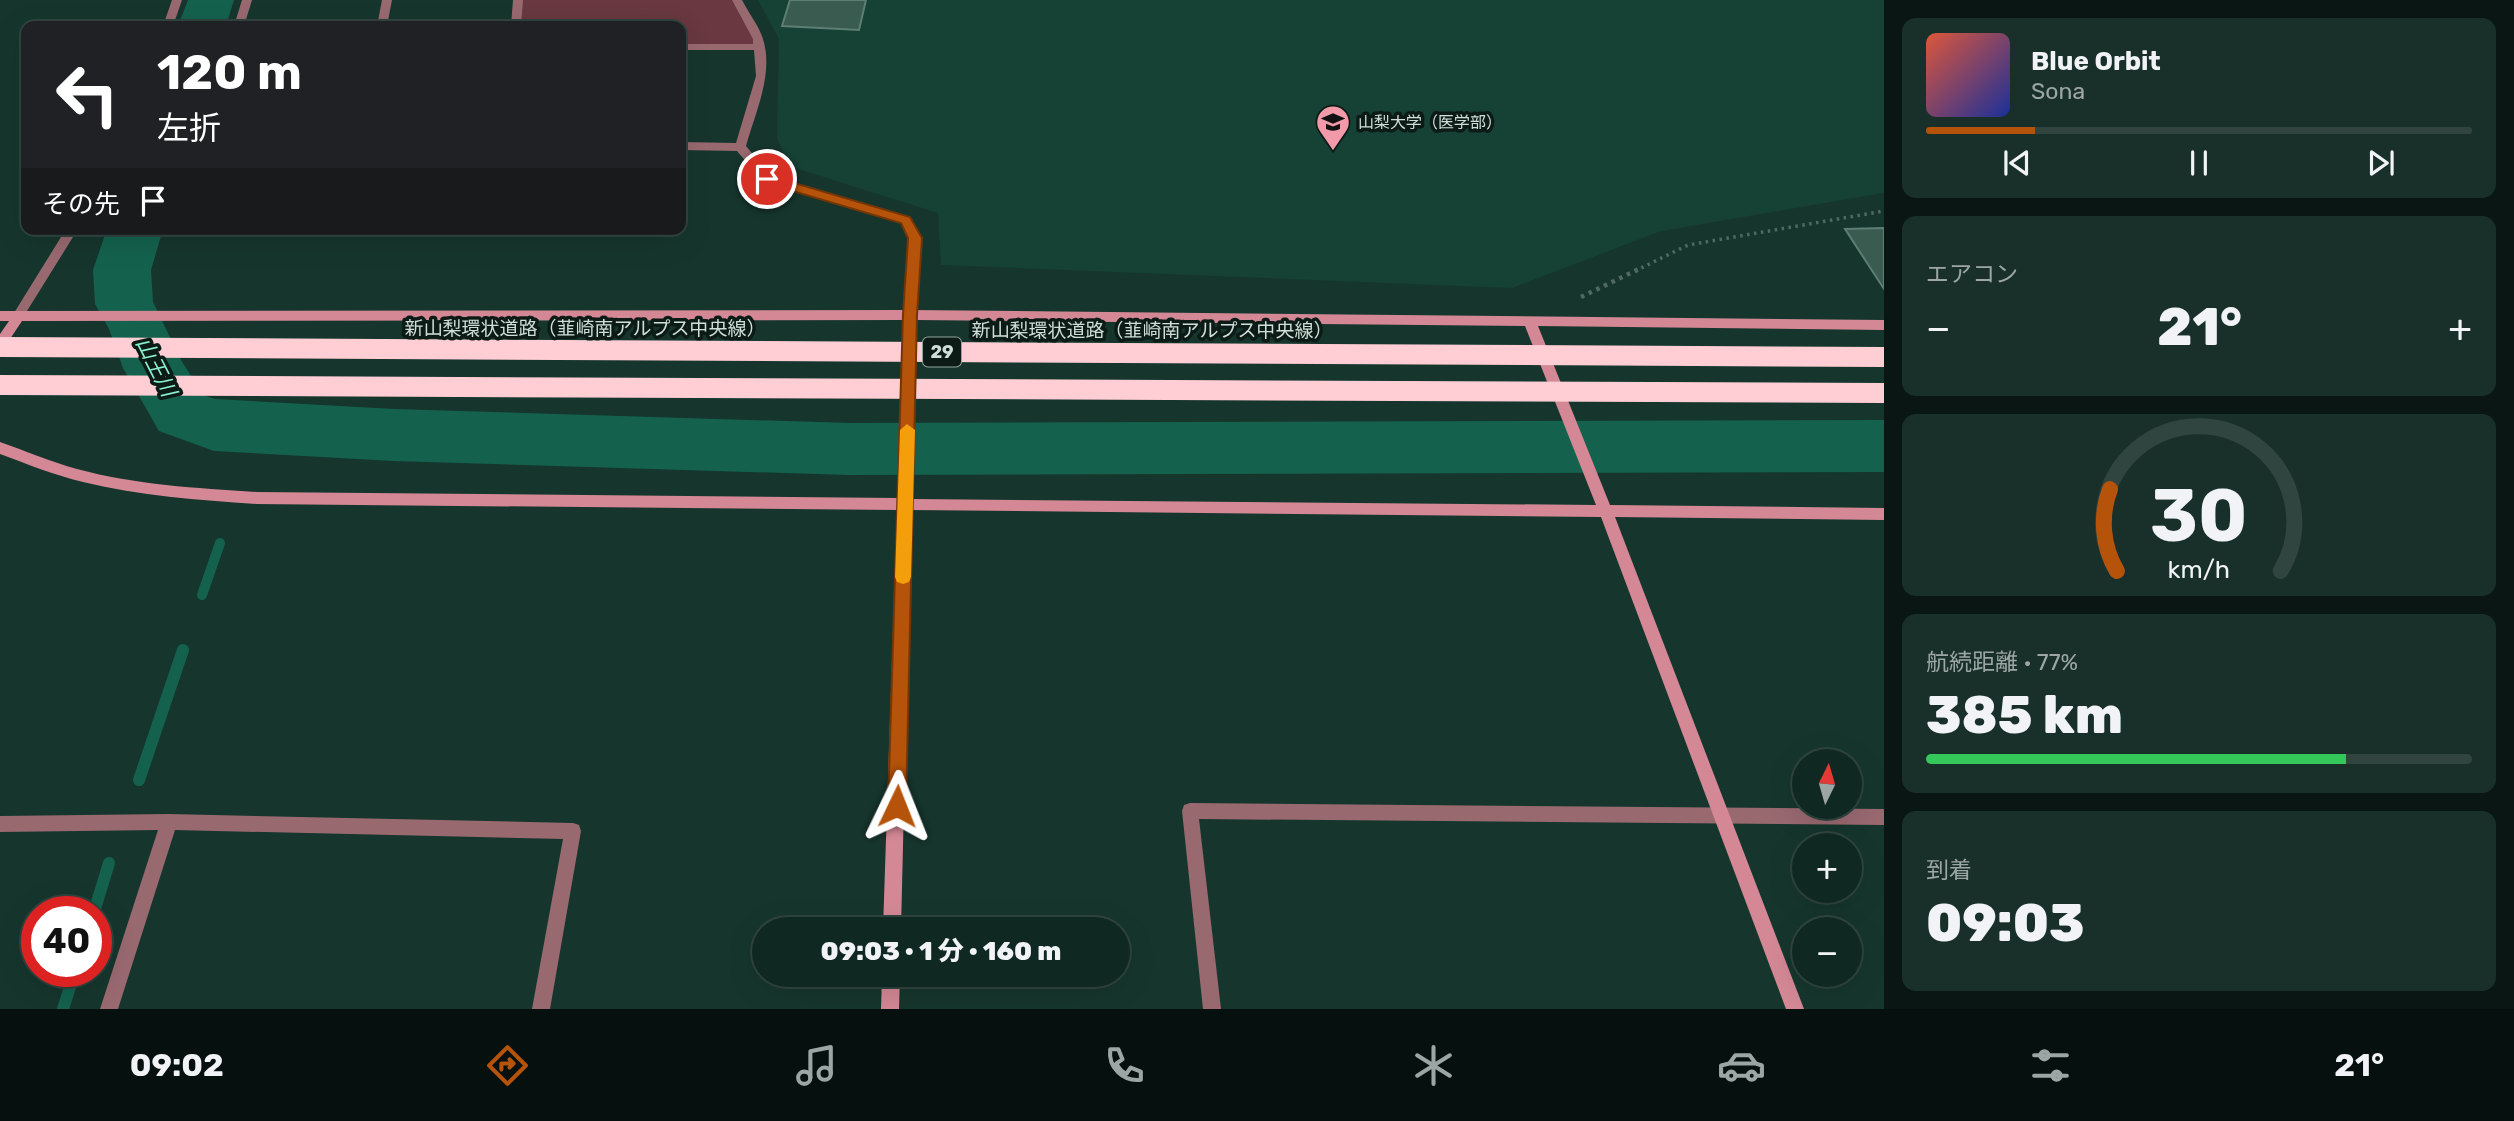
<!DOCTYPE html>
<html lang="ja">
<meta charset="utf-8">
<style>
:root{--surface:#102822;--page:#19302a;--text:#f1f3f6;--muted:#9ca6a5;--line:#304440;--accent:#b45309}
body{margin:0;font-family:Rubik,"Noto Sans JP",sans-serif;background:var(--page);color:var(--text);height:100vh;display:flex;flex-direction:column;font-size:26px;white-space:nowrap}
*{box-sizing:border-box;margin:0}
p{font-size:23px;color:var(--muted)}
.icon{flex:none;width:38px;height:38px;fill:none;stroke:currentColor;stroke-width:2;stroke-linecap:round;stroke-linejoin:round}
.map{position:relative;flex:1;overflow:hidden}
.sheet{display:flex;flex-direction:column;gap:18px;padding:18px;background:#091613;width:630px}
.sheet>*{flex:none}
.top-card{position:absolute;left:21px;top:21px;width:665px;height:214px;border-radius:14px;box-shadow:0 7px 28px #0002,0 0 0 2px var(--line);background:#202124;color:#fff;overflow:hidden}
.needle{width:46px;rotate:5deg}
.tools{position:absolute;left:1792px;top:749px;display:grid;gap:14px}
.tools a{display:grid;place-items:center;width:70px;height:70px;border-radius:50%;background:var(--surface);box-shadow:0 7px 28px #0002,0 0 0 2px var(--line);font-size:35px}
.speed{position:absolute;left:21px;top:896px;display:flex;gap:14px;font-size:35px;font-weight:700;text-align:center}
.speed>*{display:grid;place-content:center;width:91px;height:91px;border-radius:50%;background:var(--surface);box-shadow:0 7px 28px #0002,0 0 0 2px var(--line);line-height:1}
.speed .limit{border:10px solid #d22;background:#fff;color:#111}
.pin{position:absolute;display:grid;place-items:center;width:60px;height:60px;color:#fff;margin:-30px;border:4px solid #fff;border-radius:50%;box-shadow:0 2px 7px #0007}
.me{position:absolute;width:77px;margin:-38px;rotate:2deg;stroke-linejoin:round;filter:drop-shadow(0 0 5px #0008)}
.turn{display:flex;align-items:center;gap:24px;height:147px;padding:0 21px;font-size:32px}
.turn .icon{width:91px;height:91px;stroke-width:2.5}
.turn b{display:block;font-size:49px;line-height:60px}
.then{display:flex;align-items:center;height:66px;padding:0 21px;background:#0003;gap:14px;font-size:26px}
.big{font-size:52px;font-weight:800;line-height:1.1}
.sheet .card{flex:1;display:flex;flex-direction:column;justify-content:center;gap:10px;min-width:0;padding:0 24px;border-radius:14px;background:var(--page)}
.sheet .dial{align-items:center;gap:0}
.dial svg{height:182px;overflow:visible;fill:none;stroke:var(--line);stroke-width:7;stroke-linecap:round;text-anchor:middle}
.dial text{fill:var(--text);stroke:none}
.song{display:flex;align-items:center;gap:21px}
.cover{width:84px;height:84px;border-radius:10px;background:linear-gradient(135deg,hsl(10 70% 55%),hsl(230 70% 35%))}
.played{height:7px;border-radius:4px;background:linear-gradient(90deg,var(--accent) 20%,var(--line) 20%)}
.keys{display:flex;justify-content:space-around;direction:ltr}
.heat{display:flex;justify-content:space-between;align-items:center;font-size:38px;direction:ltr}
.charge{height:10px;border-radius:5px;background:linear-gradient(90deg,#34c759 77%,var(--line) 0)}
.trip{position:absolute;left:752px;top:917px;width:378px;height:70px;border-radius:35px;background:var(--surface);box-shadow:0 7px 28px #0002,0 0 0 2px var(--line);font-weight:800;line-height:70px;text-align:center}
.dock{display:flex;height:112px;justify-content:space-around;align-items:center;background:#06100e;color:var(--muted)}
.dock .icon{width:49px;height:49px}
.dock .active{color:var(--accent)}
.dock b{font-size:32px;color:var(--text)}
main{display:flex;flex:1;min-height:0}
.map>svg:first-child{display:block}
.built{fill:#164135}
.green{fill:#693841}
.lines{fill:none;stroke-linecap:round;stroke-linejoin:round}
.stream-far1{stroke:#14624e;stroke-width:10}
.stream{stroke:#14624e;stroke-width:12}
.river{fill:#14624e;fill-rule:evenodd}
.building{fill:#3a5b50;stroke:#5d7e73;stroke-width:2}
.path-far1{stroke:#4f6a62;stroke-width:3.5;stroke-dasharray:2.5 4.5;stroke-linecap:butt}
.path{stroke:#4f6a62;stroke-width:4.5;stroke-dasharray:3.5 5;stroke-linecap:butt}
.street{fill:#996970;fill-rule:evenodd}
.secondary{fill:#d48895;fill-rule:evenodd}
.highway-bridge{stroke:#ffced5;stroke-width:20}
.route{fill:#b45309;stroke:#753606;stroke-width:2}
.slow{fill:#f59e0b}
.labels{text-anchor:middle;stroke-width:7;stroke-linejoin:round;paint-order:stroke}
.far-poi-label{font-size:16px;fill:#cddfd8;stroke:#0d1b16;text-anchor:start}
.shield{fill:#0d1b16;stroke:#93a49e;stroke-width:2}
.shield-label{font-size:18px;font-weight:bold;fill:#cddfd8}
.street-label{font-size:19px;fill:#cddfd8;stroke:#0d1b16}
.water-label{font-size:21px;font-style:italic;fill:#89f2d1;stroke:#0d1b16}
</style>
<main>
<div class="map">
<svg width="1884" height="1009" viewBox="0 0 1884 1009">
<rect width="100%" height="100%" fill="#16362d"/>
<!-- built -->
<polygon class="built" points="758,0 1884,0 1884,193 1661,231 1512,288 941,265 938,213 789,166 777,138 779,39"/>
<!-- green -->
<polygon class="green" points="518,0 737,0 759,47 681,47 681,26 516,26"/>
<g class="lines">
<!-- stream-far1 -->
<polyline class="stream-far1" points="202,595 220,543"/>
<!-- stream -->
<g class="stream">
<polyline points="139,780 183,650"/>
<polyline points="94,912 109,863"/>
<polyline points="63,1009 75,971"/>
</g>
<!-- river -->
<g class="river">
<polygon points="188,0 234,0 226,26 178,26"/>
<polygon points="107,229 163,229 151,270 153,302 181,360 203,395 215,399 394,409 849,423 1884,420 1884,472 849,475 394,461 214,451 159,431 123,368 109,329 95,304 93,270"/>
</g>
</g>
<!-- building -->
<g class="building">
<polygon points="790,0 866,0 859,30 782,26"/>
<polygon points="1884,228 1884,289 1845,229"/>
</g>
<g class="lines">
<!-- path-far1 -->
<polyline class="path-far1" points="1635,271 1688,245 1884,211"/>
<!-- path -->
<polyline class="path" points="1581,297 1639,269"/>
<!-- street -->
<g class="street">
<polygon points="172,0 182,0 173,26 163,26"/>
<polygon points="242,0 252,0 244,26 234,26"/>
<polygon points="382,0 392,0 387,26 377,26"/>
<polygon points="513,0 523,0 521,26 511,26"/>
<path d="M732,0H742C748,12 759,26 763,39C774,74 755,113 746,146L771,176L910,217L921,238L914,318H906L904,315L909,238L902,223L763,182L737,151L681,150V142L736,143L756,76L754,50H681V44H753V39Z"/>
<polygon points="66,229 78,229 22,319 14,319 12,316 14,313"/>
<polygon points="1190,803 1884,809 1884,825 1199,819 1221,1009 1203,1009 1182,811 1184,805"/>
<polygon points="169,814 573,823 579,825 581,831 550,1009 532,1009 563,839 175,830 118,1009 100,1009 158,830 0,832 0,816"/>
</g>
<!-- secondary -->
<g class="secondary">
<path d="M910,310L1884,320V330L1538,326L1610,505L1884,508V520L1615,517L1804,1009H1786L1601,517L911,510L901,929H883L897,510L256,504C198,500 140,496 83,482C54,475 27,464 0,454V442C26,451 51,462 77,469C136,485 196,488 256,492L898,498L904,320L22,321L4,348L0,350V334L9,321H0V311ZM916,320L1525,326L1596,505L912,499Z"/>
<polygon points="882,975 900,975 899,1009 881,1009"/>
</g>
<!-- highway-bridge -->
<g class="highway-bridge">
<polyline points="0,347 1884,357"/>
<polyline points="0,385 1884,393"/>
</g>
</g>
<!-- route -->
<polygon class="route" points="767,175 910,217 922,238 917,315 906,806 904,812 897,815 890,812 888,806 903,315 908,238 901,223 762,182 760,179"/>
<!-- slow -->
<polygon class="slow" points="907,424 915,430 911,577 909,582 903,584 897,582 895,577 900,430"/>
<!-- icons -->
<defs>
<g id="university-pin" transform="scale(1.75)"><path d="M0 17L-7.5 6A9.5 9.5 0 1 1 7.5 6Z" fill="#f39aaa" stroke="#0d1b16"/><path d="M0-5L7-2L0 1L-7-2ZM-4 1L0 2.5L4 1V4Q0 6-4 4Z" fill="#111"/></g>
</defs>
<g fill-rule="evenodd">
<use href="#university-pin" x="1333" y="122"/>
</g>
<g class="labels">
<!-- far-poi labels -->
<g class="far-poi-label">
<text x="1358" y="128">山梨大学（医学部）</text>
</g>
<!-- shield labels -->
<rect class="shield" x="923" y="337.5" width="38" height="29" rx="5"/>
<g class="shield-label">
<text x="942" y="358">29</text>
</g>
<!-- street labels -->
<g class="street-label">
<text x="585" y="335">新山梨環状道路（韮崎南アルプス中央線）</text>
<text x="1152" y="337">新山梨環状道路（韮崎南アルプス中央線）</text>
</g>
<!-- water labels -->
<g class="water-label">
<text transform="translate(156 367) rotate(63)" y="7">山王川</text>
</g>
</g>
</svg>
<div class="tools">
<a><svg class="needle" viewBox="-14 -14 28 28"><path d="M0-13l5 13h-10z" fill="#e53935"/><path d="M0 13l5-13h-10z" fill="#9ca6a5"/></svg></a>
<a>+</a>
<a>−</a>
</div>
<div class="speed"><div class="limit">40</div></div>
<div class="pin" style="left:767px;top:179px;background:#d93025"><svg class="icon" aria-label="arrive" viewBox="0 0 24 24"><path d="M6 21V4h12l-3 4 3 4H6"/></svg></div>
<svg class="me" style="left:897px;top:806px" viewBox="-20 -20 40 40"><path d="M0-17L14 15 0 8-14 15z" fill="#b45309" stroke="#fff" stroke-width="4"/></svg>
<div class="trip">09:03 · 1 分 · 160 m</div>
<div class="top-card">
<div class="turn"><svg class="icon" aria-label="left" viewBox="0 0 24 24"><path d="M17 20v-9H6M10 6l-5 5 5 5"/></svg><div><b>120 m</b>左折</div></div>
<div class="then">その先<svg class="icon" aria-label="arrive" viewBox="0 0 24 24"><path d="M6 21V4h12l-3 4 3 4H6"/></svg></div>
</div>
</div>
<section class="sheet">
<div class="card">
<div class="song"><i class="cover"></i><div><b>Blue Orbit</b><p>Sona</p></div></div>
<div class="played"></div>
<div class="keys"><svg class="icon" aria-label="previous" viewBox="0 0 24 24"><path d="M18 5L8 12l10 7zM5 5v14"/></svg><svg class="icon" aria-label="pause" viewBox="0 0 24 24"><path d="M8 5v14M16 5v14"/></svg><svg class="icon" aria-label="next" viewBox="0 0 24 24"><path d="M6 5l10 7-10 7zM19 5v14"/></svg></div>
</div>
<div class="card"><p>エアコン</p>
<div class="heat"><a>−</a><b class="big">21°</b><a>+</a></div>
</div>
<div class="card dial"><svg viewBox="0 0 100 80">
<path d="M14 69A42 42 0 1 1 86 69"/>
<path d="M14 69A42 42 0 0 1 11 33" stroke="#b45309"/>
<text x="50" y="56" font-size="32" font-weight="700">30</text>
<text x="50" y="72" font-size="11">km/h</text>
</svg></div>
<div class="card"><p>航続距離 · 77%</p><b class="big">385 km</b><div class="charge"></div></div>
<div class="card"><p>到着</p><b class="big">09:03</b></div>
</section>
</main>
<nav class="dock">
<b>09:02</b>
<svg class="icon active" aria-label="directions" viewBox="0 0 24 24"><path d="M12 3l9 9-9 9-9-9zM9 14v-3h6M13 9l2 2-2 2"/></svg>
<svg class="icon" aria-label="music" viewBox="0 0 24 24"><path d="M9 18V5l10-2v13"/><circle cx="6" cy="18" r="3"/><circle cx="16" cy="16" r="3"/></svg>
<svg class="icon" aria-label="phone" viewBox="0 0 24 24"><path d="M5 4h4l2 5-3 2q2 4 5 5l2-3 5 2v4C11 20 4 13 5 4z"/></svg>
<svg class="icon" aria-label="climate" viewBox="0 0 24 24"><path d="M12 3v18M4 7l16 10M4 17L20 7"/></svg>
<svg class="icon" aria-label="car" viewBox="0 0 24 24"><path d="M5 17H2v-5l4-1 3-4h7l3 4 3 1v5h-3M9 17h6M6 11h13"/><circle cx="7" cy="17" r="2"/><circle cx="17" cy="17" r="2"/></svg>
<svg class="icon" aria-label="filters" viewBox="0 0 24 24"><path d="M4 7h16M4 17h16"/><circle cx="9" cy="7" r="2"/><circle cx="15" cy="17" r="2"/></svg>
<b>21°</b>
</nav>
